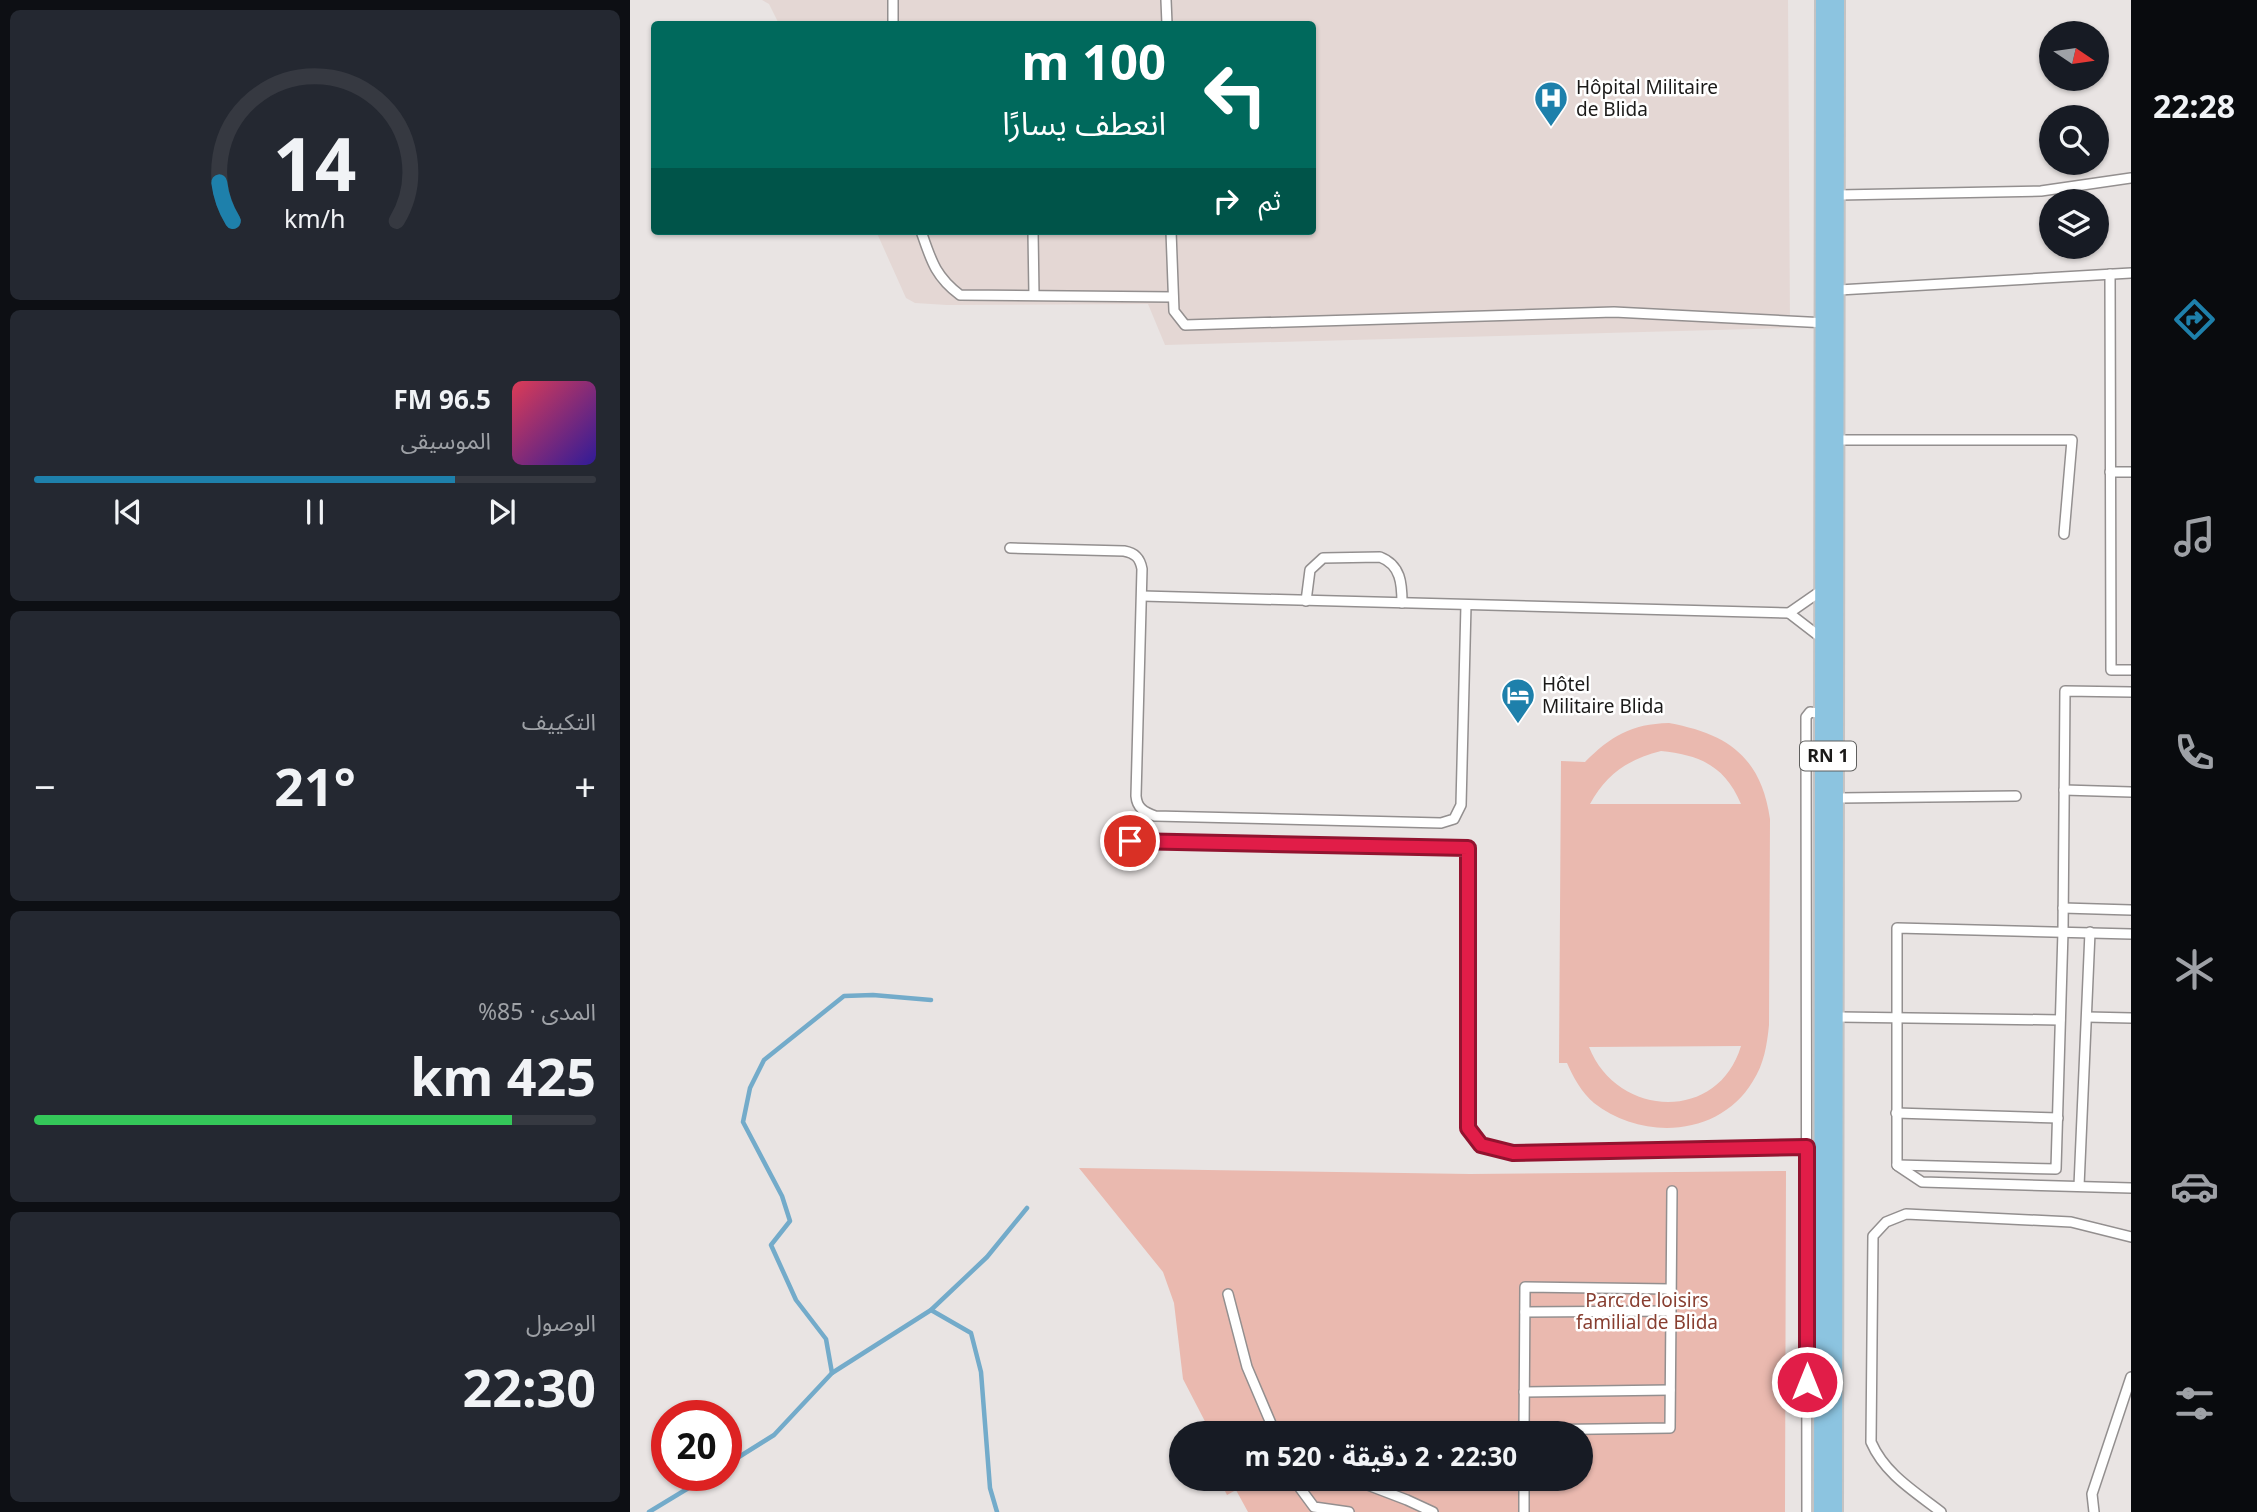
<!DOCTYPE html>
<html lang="ar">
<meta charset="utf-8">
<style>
:root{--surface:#171b24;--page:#242831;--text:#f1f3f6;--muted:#9ea1a6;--line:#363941;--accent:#1e80ab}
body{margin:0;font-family:"Noto Sans","Noto Sans Arabic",sans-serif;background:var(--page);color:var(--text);direction:rtl;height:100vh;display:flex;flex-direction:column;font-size:26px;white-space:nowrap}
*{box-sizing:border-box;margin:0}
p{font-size:23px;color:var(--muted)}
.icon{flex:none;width:38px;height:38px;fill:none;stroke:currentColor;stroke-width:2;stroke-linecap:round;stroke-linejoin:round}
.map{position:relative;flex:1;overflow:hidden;direction:ltr}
.sheet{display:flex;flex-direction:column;gap:10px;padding:10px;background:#0d0f14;width:630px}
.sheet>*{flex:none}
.hud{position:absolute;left:21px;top:21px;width:665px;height:214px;border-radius:7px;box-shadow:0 2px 5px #0004;direction:rtl;background:#00695c;color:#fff;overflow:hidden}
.needle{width:46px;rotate:103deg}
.tools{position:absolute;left:1409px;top:21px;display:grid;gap:14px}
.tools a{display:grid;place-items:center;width:70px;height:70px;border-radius:50%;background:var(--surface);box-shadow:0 2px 5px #0004;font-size:35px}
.speed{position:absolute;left:21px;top:1400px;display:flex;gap:14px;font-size:35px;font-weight:700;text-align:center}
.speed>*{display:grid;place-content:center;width:91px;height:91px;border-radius:50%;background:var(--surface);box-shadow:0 2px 5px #0004;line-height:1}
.speed .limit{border:10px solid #d22;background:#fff;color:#111}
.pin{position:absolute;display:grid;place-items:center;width:60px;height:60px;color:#fff;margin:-30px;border:4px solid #fff;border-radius:50%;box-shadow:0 2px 7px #0007}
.me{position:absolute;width:77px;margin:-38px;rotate:0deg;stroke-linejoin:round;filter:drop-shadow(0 0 5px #0008)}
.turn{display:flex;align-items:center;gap:24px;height:147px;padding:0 35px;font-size:32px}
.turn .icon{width:91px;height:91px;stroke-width:2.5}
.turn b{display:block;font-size:49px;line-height:60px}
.then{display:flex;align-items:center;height:66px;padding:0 35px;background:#0003;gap:14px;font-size:26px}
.big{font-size:52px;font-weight:700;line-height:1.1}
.sheet .card{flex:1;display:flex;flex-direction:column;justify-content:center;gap:10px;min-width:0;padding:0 24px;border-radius:10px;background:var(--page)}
.sheet .dial{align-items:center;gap:0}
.dial svg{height:182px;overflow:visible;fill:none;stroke:var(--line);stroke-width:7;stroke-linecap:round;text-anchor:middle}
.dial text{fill:var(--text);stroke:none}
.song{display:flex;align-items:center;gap:21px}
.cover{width:84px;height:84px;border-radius:10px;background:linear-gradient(135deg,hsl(350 70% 55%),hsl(250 70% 35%))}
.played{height:7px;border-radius:4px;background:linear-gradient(90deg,var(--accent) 75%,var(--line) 75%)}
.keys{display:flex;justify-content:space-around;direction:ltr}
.heat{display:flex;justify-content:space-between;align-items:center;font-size:38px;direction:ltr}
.charge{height:10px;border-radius:5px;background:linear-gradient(90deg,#34c759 85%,var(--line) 0)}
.trip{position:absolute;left:539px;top:1421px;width:424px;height:70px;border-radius:35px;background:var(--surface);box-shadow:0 2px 5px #0004;font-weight:700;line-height:70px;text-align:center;direction:rtl}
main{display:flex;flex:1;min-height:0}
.dock{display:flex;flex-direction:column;width:126px;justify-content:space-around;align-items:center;background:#090b0e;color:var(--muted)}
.dock .icon{width:49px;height:49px}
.dock .current{color:var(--accent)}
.dock b{font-size:32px;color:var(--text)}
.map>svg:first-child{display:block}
.built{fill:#e4d7d4}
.green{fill:#eab9af;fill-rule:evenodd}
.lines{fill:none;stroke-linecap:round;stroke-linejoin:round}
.stream{stroke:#73abca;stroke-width:4.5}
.service-casing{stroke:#938f8f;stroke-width:12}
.primary-casing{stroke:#c4c3c3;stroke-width:32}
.service{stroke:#fff;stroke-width:9}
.primary{stroke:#8cc4e0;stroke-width:28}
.route-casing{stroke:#92132f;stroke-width:18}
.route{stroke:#e11d48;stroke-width:12}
.labels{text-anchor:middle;stroke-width:5;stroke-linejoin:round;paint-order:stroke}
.shield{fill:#fff;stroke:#5f5f5e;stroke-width:2}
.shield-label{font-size:18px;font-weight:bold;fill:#1b1a19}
.poi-label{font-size:19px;fill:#1b1a19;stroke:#fff;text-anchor:start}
.park-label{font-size:19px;fill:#883e30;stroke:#fff}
</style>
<main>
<nav class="dock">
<b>22:28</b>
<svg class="icon current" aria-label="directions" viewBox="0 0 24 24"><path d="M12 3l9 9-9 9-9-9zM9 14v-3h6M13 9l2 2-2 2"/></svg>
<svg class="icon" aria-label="music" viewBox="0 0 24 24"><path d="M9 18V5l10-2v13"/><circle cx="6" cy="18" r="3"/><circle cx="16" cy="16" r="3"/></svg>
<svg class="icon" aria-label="phone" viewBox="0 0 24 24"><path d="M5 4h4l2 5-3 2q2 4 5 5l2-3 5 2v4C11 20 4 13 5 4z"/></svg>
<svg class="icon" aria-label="climate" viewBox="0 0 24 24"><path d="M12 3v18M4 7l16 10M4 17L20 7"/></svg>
<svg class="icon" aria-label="car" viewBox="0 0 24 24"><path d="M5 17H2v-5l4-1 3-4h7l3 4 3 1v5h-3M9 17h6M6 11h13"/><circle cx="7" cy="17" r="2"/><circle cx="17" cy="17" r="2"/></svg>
<svg class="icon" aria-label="filters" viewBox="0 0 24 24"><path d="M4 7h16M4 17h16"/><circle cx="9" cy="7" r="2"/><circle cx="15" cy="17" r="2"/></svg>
</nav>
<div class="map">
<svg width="1501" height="1512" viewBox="0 0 1501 1512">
<rect width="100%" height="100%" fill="#e9e4e3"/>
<!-- built -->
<polygon class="built" points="132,0 1158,0 1160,328 535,345 518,304 317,305 285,303 276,298 246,231 682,231 682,24 149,24 139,4"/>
<!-- green -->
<g class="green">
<path d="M1039,723C1098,734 1131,757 1140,819L1139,1025C1137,1045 1134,1064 1123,1081C1090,1137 1012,1141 964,1103C952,1093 943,1077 937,1063H929L931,761L955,762C981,736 1001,724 1039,723ZM1031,751C1070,755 1095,766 1111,804H960C976,774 999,759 1031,751ZM1111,1046C1088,1123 987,1118 959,1047Z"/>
<polygon points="449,1168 840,1174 1156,1171 1155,1512 618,1512 606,1490 597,1495 589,1479 950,1479 950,1433 581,1433 553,1379 544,1303 533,1272"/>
</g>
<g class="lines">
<!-- stream -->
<g class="stream">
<polyline points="301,1310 341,1333 351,1372 360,1488 367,1512"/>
<polyline points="202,1373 196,1339 166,1300 141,1245 160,1221 152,1196 113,1122 120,1088 134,1060 214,996 243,995 301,1000"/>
<polyline points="96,1465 144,1435 202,1373 301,1310 357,1257 397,1208"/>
<polyline points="19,1512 80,1475"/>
</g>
<!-- service casing -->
<g class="service-casing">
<g id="service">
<polyline points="536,0 537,24"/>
<polyline points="263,24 263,0"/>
<polyline points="1209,195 1411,191 1501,178"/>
<path d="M291,231C301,260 305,276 330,295L543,297"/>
<polyline points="403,231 404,295"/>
<polyline points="541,231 544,311 555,325 984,312 1197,323"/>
<polyline points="1480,274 1481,670 1501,670"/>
<polyline points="1209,290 1501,273"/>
<polyline points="1209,440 1442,440 1434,534"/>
<polyline points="1480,472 1501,472"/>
<path d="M380,548L494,551C505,553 510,558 512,569L506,796C507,808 514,812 525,816L811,823L824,819L831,805L836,605"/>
<polyline points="512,596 1159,613 1195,588"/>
<path d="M676,601L680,570L693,558L750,557C771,565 772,584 772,603"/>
<polyline points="1159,613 1194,640"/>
<polyline points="1434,790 1501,792"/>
<polyline points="1209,798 1386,796"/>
<polyline points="500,841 838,848 839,1128 851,1145 883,1153 1196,1147"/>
<polyline points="1433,908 1501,910"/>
<polyline points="1209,1017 1430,1020"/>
<polyline points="1457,1017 1501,1018"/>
<polyline points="1266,1113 1428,1118"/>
<polyline points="1267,1165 1426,1169 1433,931 1435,691 1501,692"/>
<polyline points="1267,1165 1267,928 1501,934"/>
<polyline points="1268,1166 1292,1182 1501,1188"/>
<polyline points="1449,1186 1460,932"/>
<polyline points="598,1294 617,1367 645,1433"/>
<polyline points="895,1312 1040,1311"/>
<polyline points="894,1392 1040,1390"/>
<polyline points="894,1430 1040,1428 1042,1191"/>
<polyline points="894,1433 895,1287 1040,1289"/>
<polyline points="666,1479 670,1488 684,1507 719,1512"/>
<polyline points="722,1479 777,1500 803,1512"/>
<polyline points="894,1512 894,1479"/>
<polyline points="1177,1512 1176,717 1180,712 1196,714"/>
<path d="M1311,1512C1284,1491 1255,1474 1241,1442L1243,1236L1256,1222L1276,1214L1441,1222L1501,1237"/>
<polyline points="1464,1512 1462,1494 1501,1377"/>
</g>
</g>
<!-- primary casing -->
<g class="primary-casing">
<polyline id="primary" points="1198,1512 1200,0"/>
</g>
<!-- service -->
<use href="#service" class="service"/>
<!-- primary -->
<use href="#primary" class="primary"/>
</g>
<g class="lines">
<!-- route casing -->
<g class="route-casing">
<polyline id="route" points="500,841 838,848 838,1128 851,1145 883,1153 1177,1147 1177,1382"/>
</g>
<!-- route -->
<use href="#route" class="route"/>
</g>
<!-- icons -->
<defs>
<g id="hospital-pin" transform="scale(1.75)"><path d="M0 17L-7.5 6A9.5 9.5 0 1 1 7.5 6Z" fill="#1e80ab" stroke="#fff"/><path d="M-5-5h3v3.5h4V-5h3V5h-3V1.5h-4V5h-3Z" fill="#fff"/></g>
<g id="hotel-pin" transform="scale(1.75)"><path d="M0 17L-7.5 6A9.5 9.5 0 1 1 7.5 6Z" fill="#1e80ab" stroke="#fff"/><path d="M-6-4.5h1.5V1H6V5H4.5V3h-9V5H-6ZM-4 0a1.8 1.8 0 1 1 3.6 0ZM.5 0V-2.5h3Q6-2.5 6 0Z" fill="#fff"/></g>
</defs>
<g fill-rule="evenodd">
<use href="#hospital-pin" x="921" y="98"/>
<use href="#hotel-pin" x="888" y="695"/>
</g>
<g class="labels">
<!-- shield labels -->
<rect class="shield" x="1170" y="741.5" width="56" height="29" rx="5"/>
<g class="shield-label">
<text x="1198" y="762">RN 1</text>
</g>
<!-- poi labels -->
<g class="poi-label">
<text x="946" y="94">Hôpital Militaire<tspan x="946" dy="22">de Blida</tspan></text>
<text x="912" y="691">Hôtel<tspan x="912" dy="22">Militaire Blida</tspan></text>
</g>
<!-- park labels -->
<g class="park-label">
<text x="1017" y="1307">Parc de loisirs<tspan x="1017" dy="22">familial de Blida</tspan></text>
</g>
</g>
</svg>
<div class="tools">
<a><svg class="needle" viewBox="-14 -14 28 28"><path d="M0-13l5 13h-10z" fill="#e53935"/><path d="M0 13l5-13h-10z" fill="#9ea1a6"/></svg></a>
<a><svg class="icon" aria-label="search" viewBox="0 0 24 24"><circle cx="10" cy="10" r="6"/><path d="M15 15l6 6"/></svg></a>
<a><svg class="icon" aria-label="layers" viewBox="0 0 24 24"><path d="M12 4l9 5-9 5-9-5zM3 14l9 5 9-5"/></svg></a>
</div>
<div class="speed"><div class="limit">20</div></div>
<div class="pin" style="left:500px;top:841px;background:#d93025"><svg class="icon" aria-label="arrive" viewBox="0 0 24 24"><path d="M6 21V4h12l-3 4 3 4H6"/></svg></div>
<svg class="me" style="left:1177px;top:1382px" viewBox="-20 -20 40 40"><circle r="17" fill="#e11d48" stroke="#fff" stroke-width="3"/><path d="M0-11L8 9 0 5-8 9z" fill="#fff"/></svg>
<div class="trip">22:30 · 2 دقيقة · 520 m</div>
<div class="hud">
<div class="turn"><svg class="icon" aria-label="left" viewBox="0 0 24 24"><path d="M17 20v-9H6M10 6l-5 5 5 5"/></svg><div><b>100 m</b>انعطف يسارًا</div></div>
<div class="then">ثم<svg class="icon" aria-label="right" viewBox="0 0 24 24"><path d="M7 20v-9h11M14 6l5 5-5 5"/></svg></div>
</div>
</div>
<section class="sheet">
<div class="card dial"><svg viewBox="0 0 100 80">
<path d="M14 69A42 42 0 1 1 86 69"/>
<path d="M14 69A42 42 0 0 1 8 52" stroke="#1e80ab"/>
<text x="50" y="56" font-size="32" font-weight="700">14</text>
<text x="50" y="72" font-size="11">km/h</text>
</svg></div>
<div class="card">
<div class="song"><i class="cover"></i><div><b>96.5 FM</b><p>الموسيقى</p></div></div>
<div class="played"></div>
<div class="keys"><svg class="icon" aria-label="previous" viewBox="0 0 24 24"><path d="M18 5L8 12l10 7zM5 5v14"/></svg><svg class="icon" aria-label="pause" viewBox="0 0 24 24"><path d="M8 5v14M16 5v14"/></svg><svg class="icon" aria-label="next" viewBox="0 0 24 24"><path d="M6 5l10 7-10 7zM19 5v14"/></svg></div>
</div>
<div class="card"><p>التكييف</p>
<div class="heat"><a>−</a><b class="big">21°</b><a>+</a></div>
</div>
<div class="card"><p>المدى · 85%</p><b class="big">425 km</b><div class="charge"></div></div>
<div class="card"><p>الوصول</p><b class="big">22:30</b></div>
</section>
</main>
